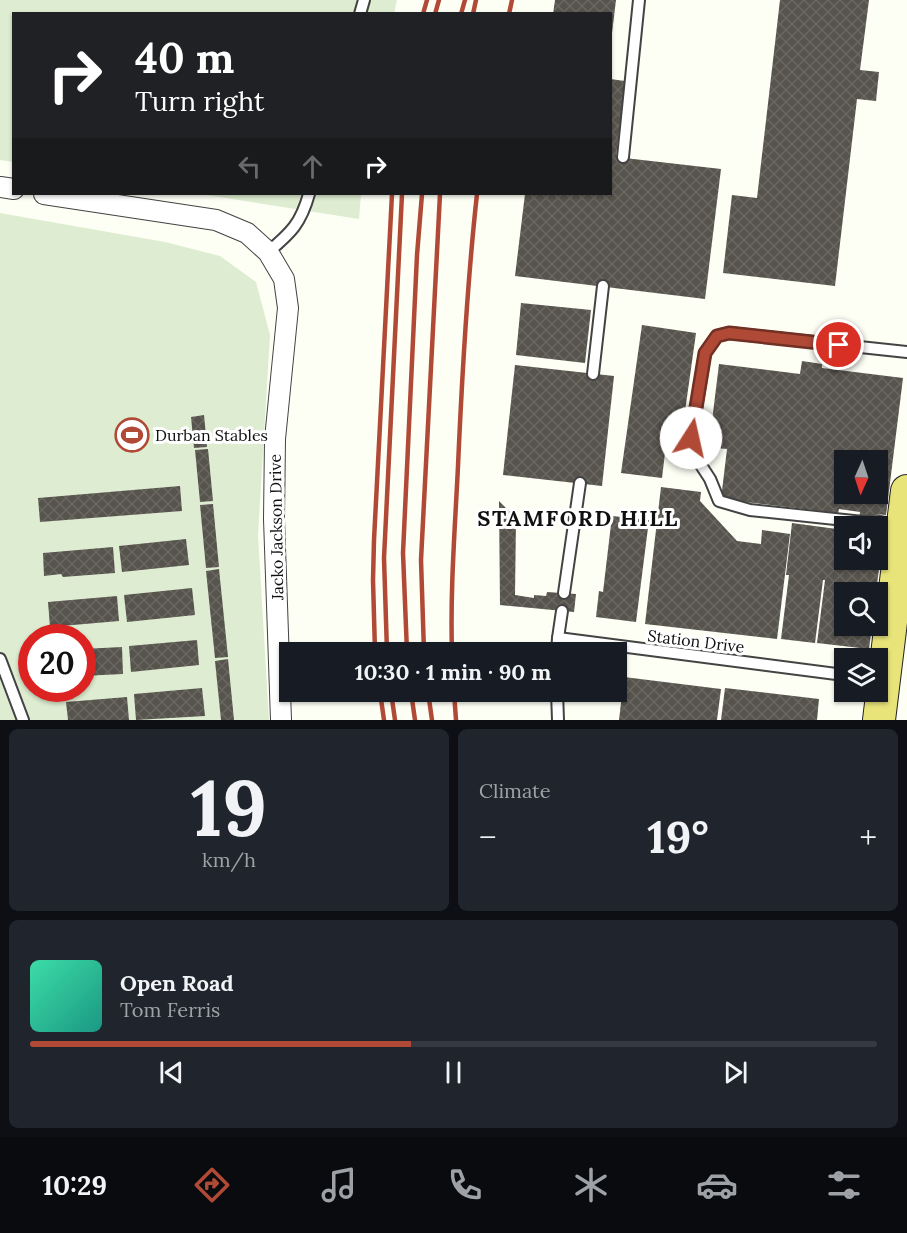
<!DOCTYPE html>
<meta charset="utf-8">
<style>
:root{--surface:#171b24;--page:#20242c;--text:#f1f3f6;--muted:#9ea1a6;--line:#363941;--accent:#b04a37}
body{margin:0;font-family:Lora,serif;background:var(--page);color:var(--text);height:100vh;display:flex;flex-direction:column;font-size:22px;white-space:nowrap}
*{box-sizing:border-box;margin:0}
p{font-size:20px;color:var(--muted)}
.icon{flex:none;width:33px;height:33px;fill:none;stroke:currentColor;stroke-width:2;stroke-linecap:round;stroke-linejoin:round}
.map{position:relative;height:720px;overflow:hidden}
.drawer{display:flex;flex-direction:column;gap:9px;padding:9px;background:#0d0f14;flex:1}
.drawer>*{flex:none}
.hud{position:absolute;left:12px;top:12px;width:600px;height:183px;border-radius:0px;box-shadow:0 2px 4px #0004;background:#202124;color:#fff;overflow:hidden}
.needle{width:39px;rotate:183deg}
.tools{position:absolute;left:834px;top:450px;display:grid;gap:12px}
.tools a{display:grid;place-items:center;width:54px;height:54px;border-radius:0px;background:var(--surface);box-shadow:0 2px 4px #0004;font-size:30px}
.speed{position:absolute;left:18px;top:624px;display:flex;gap:12px;font-size:30px;font-weight:700;text-align:center}
.speed>*{display:grid;place-content:center;width:78px;height:78px;border-radius:50%;background:var(--surface);box-shadow:0 2px 4px #0004;line-height:1}
.speed .limit{border:9px solid #d22;background:#fff;color:#111}
.pin{position:absolute;display:grid;place-items:center;width:51px;height:51px;color:#fff;margin:-26px;border:3px solid #fff;border-radius:50%;box-shadow:0 2px 6px #0007}
.me{position:absolute;width:66px;margin:-33px;rotate:10deg;stroke-linejoin:round;filter:drop-shadow(0 0 4px #0008)}
.turn{display:flex;align-items:center;gap:21px;height:126px;padding:0 24px;font-size:27px}
.turn .icon{width:78px;height:78px;stroke-width:2.5}
.turn b{display:block;font-size:42px;line-height:51px}
.lanes{display:flex;align-items:center;height:57px;padding:0 24px;background:#0003;justify-content:center;gap:30px;direction:ltr}
.lanes .off{opacity:.35}
.big{font-size:45px;font-weight:800;line-height:1.1}
.drawer .widget{flex:1;display:flex;flex-direction:column;justify-content:center;gap:9px;min-width:0;padding:0 21px;border-radius:9px;background:var(--page)}
.drawer .dial{align-items:center;gap:0}
.dial b{font-size:78px;line-height:1}
.song{display:flex;align-items:center;gap:18px}
.cover{width:72px;height:72px;border-radius:9px;background:linear-gradient(135deg,hsl(160 70% 55%),hsl(170 70% 35%))}
.played{height:6px;border-radius:3px;background:linear-gradient(90deg,var(--accent) 45%,var(--line) 45%)}
.keys{display:flex;justify-content:space-around;direction:ltr}
.heat{display:flex;justify-content:space-between;align-items:center;font-size:33px;direction:ltr}
.drawer .tiles{flex:1;display:grid;gap:9px;grid-template-columns:1fr 1fr}
.widget:last-child{grid-column:span 2}
.trip{position:absolute;left:279px;top:642px;width:348px;height:60px;border-radius:0px;background:var(--surface);box-shadow:0 2px 4px #0004;font-weight:800;line-height:60px;text-align:center}
.tabs{display:flex;height:96px;justify-content:space-around;align-items:center;background:#090b0e;color:var(--muted)}
.tabs .icon{width:42px;height:42px}
.tabs .active{color:var(--accent)}
.tabs b{font-size:27px;color:var(--text)}
.map>svg:first-child{display:block}
.pitch{fill:#deedd1;fill-rule:evenodd}
.building{fill:url(#building-cross-hatch);fill-rule:evenodd}
.lines{fill:none;stroke-linecap:round;stroke-linejoin:round}
.lane-casing{stroke:#434343;stroke-width:14}
.street-casing{stroke:#434343;stroke-width:22}
.primary-casing{stroke:#212121;stroke-width:34}
.lane{stroke:#fff;stroke-width:10}
.street{stroke:#fff;stroke-width:20}
.primary{stroke:#e9e479;stroke-width:32}
.rail{stroke:#b04a37;stroke-width:4.5}
.route-casing{stroke:#723024;stroke-width:15}
.route{stroke:#b04a37;stroke-width:10}
.labels{text-anchor:middle;stroke-width:6;stroke-linejoin:round;paint-order:stroke}
.poi-label{font-size:16px;fill:#101010;stroke:#fff;text-anchor:start}
.street-label{font-size:16px;fill:#101010;stroke:#fff}
.district-label{font-size:22px;font-weight:bold;letter-spacing:1.5px;fill:#101010;stroke:#fff}
</style>
<div class="map">
<svg width="907" height="720" viewBox="0 0 907 720">
<defs>
<pattern id="building-cross-hatch" width="8" height="8" patternUnits="userSpaceOnUse" patternTransform="scale(1.5)"><rect width="8" height="8" fill="#57534d"/><path d="M0 0l8 8M0 8l8-8" fill="none" stroke="#6a6762"/></pattern>
</defs>
<rect width="100%" height="100%" fill="#fdfef4"/>
<!-- pitch -->
<g class="pitch">
<polygon points="0,0 397,0 394,14 14,14 13,162 0,160"/>
<polygon points="201,194 361,194 359,219"/>
<path d="M0,213L165,242L220,256L256,282L270,335L258,535L269,720H0ZM32,638H82V688H32Z"/>
</g>
<!-- building -->
<g class="building">
<polygon points="555,0 616,0 612,33 610,14 553,14"/>
<polygon points="780,0 869,0 860,70 879,72 876,101 857,99 835,286 723,273 732,195 757,198"/>
<polygon points="610,79 625,81 616,157 721,169 705,299 515,276 525,194 610,194"/>
<polygon points="521,303 591,310 585,363 516,355"/>
<polygon points="642,325 696,333 679,454 665,453 662,478 621,473"/>
<path d="M802,361L822,364V368L903,378L886,515L876,514L886,516L876,592H844V626H872L869,649L817,643L825,580H823L815,643L781,639L789,575H786L792,523L844,530V560H878V526H858L860,512L839,509L838,513L721,499L727,449L703,447L706,420L712,421L719,364L800,374ZM844,460H878V494H844Z"/>
<polygon points="515,365 614,376 602,486 503,475"/>
<polygon points="204,415 207,447 194,448 191,417"/>
<polygon points="208,449 213,501 200,502 195,450"/>
<polygon points="180,486 182,511 40,522 38,498"/>
<polygon points="661,487 701,492 700,501 737,541 761,544 762,530 790,534 777,639 645,624"/>
<polygon points="499,501 516,518 515,595 534,598 534,595 546,596 547,592 576,594 574,612 500,605"/>
<polygon points="213,504 219,567 206,568 200,505"/>
<polygon points="612,516 649,520 636,622 596,617 599,591 603,592"/>
<polygon points="186,539 189,565 122,572 119,546"/>
<polygon points="113,547 115,573 63,577 61,574 44,576 43,553"/>
<polygon points="219,569 228,657 215,658 206,571"/>
<polygon points="192,588 195,615 127,622 124,595"/>
<polygon points="117,596 119,621 50,627 48,602"/>
<polygon points="197,640 199,665 131,672 129,646"/>
<polygon points="122,647 123,674 82,676 82,649"/>
<polygon points="228,659 234,720 221,720 215,661"/>
<polygon points="624,677 721,689 717,720 619,720"/>
<polygon points="202,688 205,716 136,720 134,694"/>
<polygon points="725,688 819,699 817,720 721,720"/>
<polygon points="127,697 129,720 68,720 66,702"/>
</g>
<g class="lines">
<!-- lane casing -->
<g class="lane-casing">
<g id="lane">
<polyline points="360,14 364,0"/>
<polyline points="623,157 639,0"/>
<path d="M268,252C291,233 301,223 309,194"/>
<polyline points="593,374 603,286"/>
<polyline points="901,526 750,510 719,501 710,479 695,456 691,439 705,353 717,336 729,333 907,352"/>
<polyline points="564,593 580,483"/>
<polyline points="558,638 562,611"/>
<polyline points="557,652 558,638 844,675"/>
<polyline points="0,659 23,720"/>
<polyline points="557,692 558,720"/>
</g>
</g>
<!-- street casing -->
<g class="street-casing">
<g id="street">
<polyline points="0,187 14,189"/>
<polyline points="44,194 216,220 247,233 268,252 284,279 288,308 275,439 274,519 281,720"/>
</g>
</g>
<!-- primary casing -->
<g class="primary-casing">
<polyline id="primary" points="879,720 907,491"/>
</g>
<!-- lane -->
<use href="#lane" class="lane"/>
<!-- street -->
<use href="#street" class="street"/>
<!-- primary -->
<use href="#primary" class="primary"/>
<!-- rail -->
<g class="rail">
<polyline points="423,14 427,0"/>
<polyline points="435,14 439,0"/>
<polyline points="461,14 465,0"/>
<polyline points="473,14 476,0"/>
<polyline points="509,14 512,0"/>
<polyline points="375,652 373,580 374,540 392,194"/>
<polyline points="387,652 384,558 402,194"/>
<polyline points="407,652 403,553 417,255 422,194"/>
<polyline points="424,652 421,560 440,194"/>
<path d="M452,652C450,591 455,528 458,466C462,375 467,284 477,194"/>
<polyline points="380,692 384,720"/>
<polyline points="391,692 395,720"/>
<polyline points="411,692 415,720"/>
<polyline points="428,692 432,720"/>
<polyline points="454,692 456,720"/>
</g>
</g>
<g class="lines">
<!-- route casing -->
<g class="route-casing">
<polyline id="route" points="691,438 705,353 717,336 729,333 839,345"/>
</g>
<!-- route -->
<use href="#route" class="route"/>
</g>
<!-- icons -->
<defs>
<g id="stadium-ring" transform="scale(1.725)"><circle r="9.5" fill="#fff" stroke="#b04a37" stroke-width="1.5"/><path d="M0-5a6.5 5 0 1 0 0 10a6.5 5 0 1 0 0-10ZM-3.5-1.8h7v3.6h-7Z" fill="#b04a37"/></g>
</defs>
<g fill-rule="evenodd">
<use href="#stadium-ring" x="132" y="435"/>
</g>
<g class="labels">
<!-- poi labels -->
<g class="poi-label">
<text x="155" y="441">Durban Stables</text>
</g>
<!-- street labels -->
<g class="street-label">
<text transform="translate(276 527) rotate(-91)" y="6">Jacko Jackson Drive</text>
<text transform="translate(696 641) rotate(7)" y="6">Station Drive</text>
</g>
<!-- district labels -->
<g class="district-label">
<text x="578" y="526">STAMFORD HILL</text>
</g>
</g>
</svg>
<div class="tools">
<a><svg class="needle" viewBox="-14 -14 28 28"><path d="M0-13l5 13h-10z" fill="#e53935"/><path d="M0 13l5-13h-10z" fill="#9ea1a6"/></svg></a>
<a><svg class="icon" aria-label="sound" viewBox="0 0 24 24"><path d="M4 9h4l5-4v14l-5-4H4zM17 9q2 3 0 6"/></svg></a>
<a><svg class="icon" aria-label="search" viewBox="0 0 24 24"><circle cx="10" cy="10" r="6"/><path d="M15 15l6 6"/></svg></a>
<a><svg class="icon" aria-label="layers" viewBox="0 0 24 24"><path d="M12 4l9 5-9 5-9-5zM3 14l9 5 9-5"/></svg></a>
</div>
<div class="speed"><div class="limit">20</div></div>
<div class="pin" style="left:839px;top:345px;background:#d93025"><svg class="icon" aria-label="arrive" viewBox="0 0 24 24"><path d="M6 21V4h12l-3 4 3 4H6"/></svg></div>
<svg class="me" style="left:691px;top:438px" viewBox="-20 -20 40 40"><circle r="19" fill="#fff"/><path d="M0-13L10 11 0 6-10 11z" fill="#b04a37"/></svg>
<div class="trip">10:30 · 1 min · 90 m</div>
<div class="hud">
<div class="turn"><svg class="icon" aria-label="right" viewBox="0 0 24 24"><path d="M7 20v-9h11M14 6l5 5-5 5"/></svg><div><b>40 m</b>Turn right</div></div>
<div class="lanes"><svg class="icon off" aria-label="left" viewBox="0 0 24 24"><path d="M17 20v-9H6M10 6l-5 5 5 5"/></svg><svg class="icon off" aria-label="ahead" viewBox="0 0 24 24"><path d="M12 20V5M6 11l6-6 6 6"/></svg><svg class="icon" aria-label="right" viewBox="0 0 24 24"><path d="M7 20v-9h11M14 6l5 5-5 5"/></svg></div>
</div>
</div>
<section class="drawer">
<div class="tiles">
<div class="widget dial"><b>19</b><p>km/h</p></div>
<div class="widget"><p>Climate</p>
<div class="heat"><a>−</a><b class="big">19°</b><a>+</a></div>
</div>
<div class="widget">
<div class="song"><i class="cover"></i><div><b>Open Road</b><p>Tom Ferris</p></div></div>
<div class="played"></div>
<div class="keys"><svg class="icon" aria-label="previous" viewBox="0 0 24 24"><path d="M18 5L8 12l10 7zM5 5v14"/></svg><svg class="icon" aria-label="pause" viewBox="0 0 24 24"><path d="M8 5v14M16 5v14"/></svg><svg class="icon" aria-label="next" viewBox="0 0 24 24"><path d="M6 5l10 7-10 7zM19 5v14"/></svg></div>
</div>
</div>
</section>
<nav class="tabs">
<b>10:29</b>
<svg class="icon active" aria-label="directions" viewBox="0 0 24 24"><path d="M12 3l9 9-9 9-9-9zM9 14v-3h6M13 9l2 2-2 2"/></svg>
<svg class="icon" aria-label="music" viewBox="0 0 24 24"><path d="M9 18V5l10-2v13"/><circle cx="6" cy="18" r="3"/><circle cx="16" cy="16" r="3"/></svg>
<svg class="icon" aria-label="phone" viewBox="0 0 24 24"><path d="M5 4h4l2 5-3 2q2 4 5 5l2-3 5 2v4C11 20 4 13 5 4z"/></svg>
<svg class="icon" aria-label="climate" viewBox="0 0 24 24"><path d="M12 3v18M4 7l16 10M4 17L20 7"/></svg>
<svg class="icon" aria-label="car" viewBox="0 0 24 24"><path d="M5 17H2v-5l4-1 3-4h7l3 4 3 1v5h-3M9 17h6M6 11h13"/><circle cx="7" cy="17" r="2"/><circle cx="17" cy="17" r="2"/></svg>
<svg class="icon" aria-label="filters" viewBox="0 0 24 24"><path d="M4 7h16M4 17h16"/><circle cx="9" cy="7" r="2"/><circle cx="15" cy="17" r="2"/></svg>
</nav>
